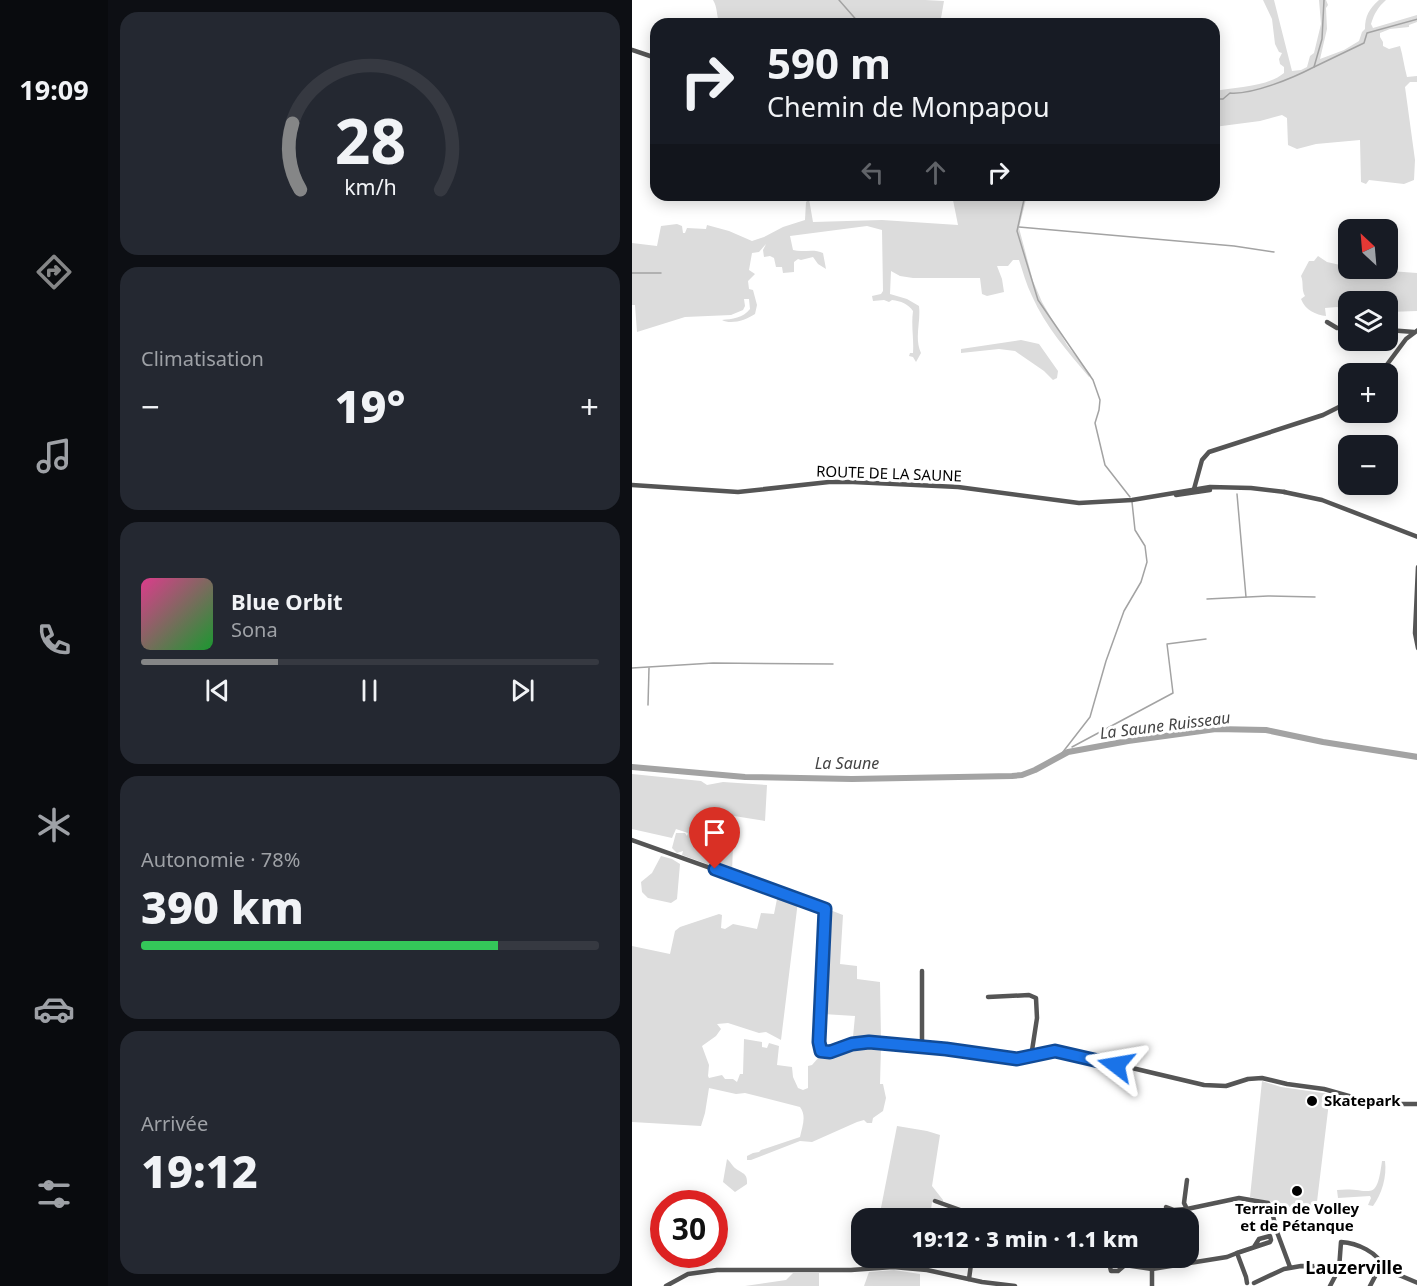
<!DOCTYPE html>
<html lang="fr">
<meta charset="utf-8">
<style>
:root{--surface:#171b24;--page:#242831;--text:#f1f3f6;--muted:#9ea1a6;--line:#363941;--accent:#858687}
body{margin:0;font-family:"Noto Sans",sans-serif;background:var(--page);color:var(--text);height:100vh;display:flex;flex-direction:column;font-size:22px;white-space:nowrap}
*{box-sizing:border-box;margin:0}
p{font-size:20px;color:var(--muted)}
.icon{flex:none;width:33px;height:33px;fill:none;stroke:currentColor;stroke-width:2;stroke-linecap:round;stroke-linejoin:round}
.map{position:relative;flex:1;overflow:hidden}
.sheet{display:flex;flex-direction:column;gap:12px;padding:12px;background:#0d0f14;width:524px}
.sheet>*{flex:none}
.guide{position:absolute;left:18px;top:18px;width:570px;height:183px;border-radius:18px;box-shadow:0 3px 15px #0003;background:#171b24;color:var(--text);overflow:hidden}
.needle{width:39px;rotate:334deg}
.controls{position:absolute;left:706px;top:219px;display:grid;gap:12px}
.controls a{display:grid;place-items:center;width:60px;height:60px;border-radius:12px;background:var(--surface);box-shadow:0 3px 15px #0003;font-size:30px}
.speed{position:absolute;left:18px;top:1190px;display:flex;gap:12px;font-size:30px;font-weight:700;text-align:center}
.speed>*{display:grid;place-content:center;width:78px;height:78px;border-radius:50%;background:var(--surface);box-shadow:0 3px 15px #0003;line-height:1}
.speed .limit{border:9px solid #d22;background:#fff;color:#111}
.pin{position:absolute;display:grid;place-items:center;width:51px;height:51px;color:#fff;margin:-62px -26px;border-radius:50% 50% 50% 0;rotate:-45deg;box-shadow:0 0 6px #0007}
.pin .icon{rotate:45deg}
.me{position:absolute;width:66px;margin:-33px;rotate:284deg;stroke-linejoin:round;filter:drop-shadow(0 0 4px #0008)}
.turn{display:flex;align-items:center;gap:21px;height:126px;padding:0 18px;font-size:27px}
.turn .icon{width:78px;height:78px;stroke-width:2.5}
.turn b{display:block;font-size:42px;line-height:51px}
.lanes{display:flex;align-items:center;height:57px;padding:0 18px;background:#0003;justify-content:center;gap:30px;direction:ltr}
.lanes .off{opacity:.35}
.big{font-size:45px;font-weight:800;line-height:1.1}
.sheet .card{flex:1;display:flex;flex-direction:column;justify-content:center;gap:9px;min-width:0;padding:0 21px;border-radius:18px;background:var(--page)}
.sheet .dial{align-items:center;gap:0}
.dial svg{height:156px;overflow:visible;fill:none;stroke:var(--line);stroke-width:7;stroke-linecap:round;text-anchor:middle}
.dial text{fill:var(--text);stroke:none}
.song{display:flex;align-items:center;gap:18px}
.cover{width:72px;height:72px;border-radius:9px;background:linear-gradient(135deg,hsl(330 70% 55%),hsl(130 70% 35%))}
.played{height:6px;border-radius:3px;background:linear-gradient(90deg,var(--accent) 30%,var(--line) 30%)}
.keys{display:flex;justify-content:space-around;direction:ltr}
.heat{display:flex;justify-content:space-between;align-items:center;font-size:33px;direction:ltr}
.charge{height:9px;border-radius:4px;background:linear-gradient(90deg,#34c759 78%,var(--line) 0)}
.trip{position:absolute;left:219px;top:1208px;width:348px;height:60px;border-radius:18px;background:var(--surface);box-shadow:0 3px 15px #0003;font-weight:800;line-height:60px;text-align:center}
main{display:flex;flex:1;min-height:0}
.dock{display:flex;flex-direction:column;width:108px;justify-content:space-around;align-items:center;background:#090b0e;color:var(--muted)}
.dock .icon{width:42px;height:42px}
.dock .active{color:var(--accent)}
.dock b{font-size:27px;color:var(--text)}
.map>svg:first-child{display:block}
.green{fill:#dcdcdc}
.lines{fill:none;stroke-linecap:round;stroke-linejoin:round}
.stream{stroke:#a3a3a3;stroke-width:1.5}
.river{stroke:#a3a3a3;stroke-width:6}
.minor{stroke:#555;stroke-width:4.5}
.route-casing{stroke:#114b97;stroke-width:15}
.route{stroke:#1a73e8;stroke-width:10}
.poi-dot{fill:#000;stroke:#fff;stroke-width:2}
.labels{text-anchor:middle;stroke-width:6;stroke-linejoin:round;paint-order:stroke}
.street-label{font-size:15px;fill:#000;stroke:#fff}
.poi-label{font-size:15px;font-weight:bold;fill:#000;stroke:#fff;text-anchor:start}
.water-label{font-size:16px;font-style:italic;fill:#444;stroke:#fff}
.quarter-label{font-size:18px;font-weight:bold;fill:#000;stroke:#fff}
</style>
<main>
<nav class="dock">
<b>19:09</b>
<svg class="icon active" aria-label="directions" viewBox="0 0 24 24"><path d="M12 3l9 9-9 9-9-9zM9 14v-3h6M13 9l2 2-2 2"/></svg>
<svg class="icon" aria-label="music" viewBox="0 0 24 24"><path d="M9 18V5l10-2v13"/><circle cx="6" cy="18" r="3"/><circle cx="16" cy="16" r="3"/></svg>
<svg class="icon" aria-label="phone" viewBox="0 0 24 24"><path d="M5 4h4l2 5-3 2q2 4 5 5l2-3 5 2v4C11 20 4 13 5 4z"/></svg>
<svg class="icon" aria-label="climate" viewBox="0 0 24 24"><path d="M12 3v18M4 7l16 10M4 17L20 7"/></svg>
<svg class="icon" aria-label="car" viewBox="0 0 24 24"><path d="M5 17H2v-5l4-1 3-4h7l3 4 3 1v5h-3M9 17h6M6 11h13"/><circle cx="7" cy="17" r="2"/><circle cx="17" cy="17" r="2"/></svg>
<svg class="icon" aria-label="filters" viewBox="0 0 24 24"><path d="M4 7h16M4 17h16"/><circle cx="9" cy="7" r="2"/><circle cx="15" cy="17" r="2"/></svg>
</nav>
<section class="sheet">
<div class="card dial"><svg viewBox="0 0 100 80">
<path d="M14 69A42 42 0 1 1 86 69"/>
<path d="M14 69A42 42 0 0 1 10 35" stroke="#858687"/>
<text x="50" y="56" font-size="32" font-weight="700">28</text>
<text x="50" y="72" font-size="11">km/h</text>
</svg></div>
<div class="card"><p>Climatisation</p>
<div class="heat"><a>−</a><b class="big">19°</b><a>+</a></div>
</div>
<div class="card">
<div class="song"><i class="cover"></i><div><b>Blue Orbit</b><p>Sona</p></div></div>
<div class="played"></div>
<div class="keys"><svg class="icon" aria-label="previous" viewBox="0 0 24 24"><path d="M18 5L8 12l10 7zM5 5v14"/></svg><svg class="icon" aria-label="pause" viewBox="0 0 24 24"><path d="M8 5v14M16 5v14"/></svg><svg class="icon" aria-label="next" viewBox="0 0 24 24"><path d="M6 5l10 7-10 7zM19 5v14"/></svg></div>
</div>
<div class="card"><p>Autonomie · 78%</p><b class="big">390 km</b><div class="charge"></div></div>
<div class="card"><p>Arrivée</p><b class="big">19:12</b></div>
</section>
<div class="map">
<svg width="786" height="1286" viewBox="0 0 786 1286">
<rect width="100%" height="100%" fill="#fff"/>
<!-- green -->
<g class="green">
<path d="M81,0H293L312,1L308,24H124L120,20L103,24H88C84,16 86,8 81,0Z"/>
<path d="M631,0H642L660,71L669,70L675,67L678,56L682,53L689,24L687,0H694L696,5L694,8L695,29L688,59L712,50L727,41L730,32L733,29C733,16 737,9 747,0H754C746,7 742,14 739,24L741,28L785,15V22L777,25V27L758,29L748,33V37L751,42V46L757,49L768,46C771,56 772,66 775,77L785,76V82H778L773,87L783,160L782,180L772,184L737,180L734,184L729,182L728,140L684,144L665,149L656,145L655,118L650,115L628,121L582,127V91C604,87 635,87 652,73V67L648,64L647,59L650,53L647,52L643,44L640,19Z"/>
<path d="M320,195H395L387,228L401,281L410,302L435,345L459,375L457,377C436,352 413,326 400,296C394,284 391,272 387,260H381L376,266H365L370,279L372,292L355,296L350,294L348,278H281L268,276L259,271L258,294L275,299L287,306C289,322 282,338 289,353L284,362L281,357L277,356L278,353H281C282,339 279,326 281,311C276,304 269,301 260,300L257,302L252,300L241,301L240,296L249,294L251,291L250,230L235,226L158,236L161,250C171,253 181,248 191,253L194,269L186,264L181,257L169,260L166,259L162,262V272L151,273L150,267H144L142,258L138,256L132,257L131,250L134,244L127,252L120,253L117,270L123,274L116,281L117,289L121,290L125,305L123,314C114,320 99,325 90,320C100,319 111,318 118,309L117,299H112L113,306L111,310L99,315L53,317L5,332L3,305H0V243L25,246L29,226L45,224L50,226L51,233H53L55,228L74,229L75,225L97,231L120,241L132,237L151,227L173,220L174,202L177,199L181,222L250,220L326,225Z"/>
<path d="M686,256L695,262L717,267V268L785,273V311L756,312V302H717V310L705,307L693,308L694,316C684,315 673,310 669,299L673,296C669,289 672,283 669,276L677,261H682Z"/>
<polygon points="389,340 407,344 426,371 425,378 421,380 412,371 383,351 367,349 329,353 329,349"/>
<polygon points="0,774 69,781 75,785 91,782 135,785 133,821 102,816 100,873 50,855 51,851 45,853 40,848 44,833 53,833 55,836 56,833 44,829 40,838 0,829"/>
<polygon points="29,856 40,859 48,864 45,899 39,903 16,898 10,892 9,882 20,873"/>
<path d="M146,894L166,901L149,1040L134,1032L127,1033L96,1023L85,1024L89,1029L84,1036L70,1046L77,1065L76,1076L77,1078L90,1075L93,1079H101L105,1082L108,1074H111L112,1039L130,1042V1047L135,1048L137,1043L147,1046L145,1065L160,1067L161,1077L166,1088L171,1090L176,1088V1066L180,1065L187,1057H196L225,1046H249L248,1084H251L254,1098L251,1111L241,1118L240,1123H235L232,1120L225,1122L180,1142L168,1141L119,1160H115V1156L121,1153L127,1152L129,1150L168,1137C170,1127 175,1116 168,1107L113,1093L104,1094L77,1088L73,1113L69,1126L0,1122V946L38,954L43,931L48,927L87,914L90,915L89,928L93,929L101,924L125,929L129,913L142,914Z"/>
<polygon points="198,910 211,915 208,964 225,966 225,979 248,982 249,1039 221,1037 223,1016 191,1014 196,912"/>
<polygon points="630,1081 649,1087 698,1094 684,1210 657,1207 642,1209 640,1202 618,1197"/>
<polygon points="265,1126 295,1131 308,1135 300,1186 311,1200 310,1206 300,1202 298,1218 247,1218"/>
<path d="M95,1159C98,1161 99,1164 101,1166C108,1174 116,1171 115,1184L103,1192L91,1182Z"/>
<path d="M750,1161H753C755,1176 750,1194 741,1206L736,1205L739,1198L738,1196L706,1198L705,1190C739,1186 744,1206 750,1161Z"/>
<polygon points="262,1270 288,1274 288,1286 232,1286 237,1272"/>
<polygon points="161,1273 187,1273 187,1286 113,1286 154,1280"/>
</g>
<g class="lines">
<!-- stream -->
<g class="stream">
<polyline points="207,0 228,24"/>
<polyline points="682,67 732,43 735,33 786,19"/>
<path d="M582,99H591L598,93C620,95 661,78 682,67L690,39L692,0"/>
<polyline points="393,195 385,231 406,300 461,380 468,400 467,410 463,423 473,465 498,497"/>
<polyline points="387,227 602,246 642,252"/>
<polyline points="0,273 29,273"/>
<polyline points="605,494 614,597"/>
<polyline points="575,599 636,596 683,597"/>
<polyline points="0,668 81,663 201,664"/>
<polyline points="16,705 17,668"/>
<polyline points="440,747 541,693 535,644 574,639"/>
<polyline points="436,752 437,750"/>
<polyline points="427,757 458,717 474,661 492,611 509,582 515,562 513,546 503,530 500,502"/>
</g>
<!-- river -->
<polyline class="river" points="0,767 113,777 220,779 380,776 390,775 403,770 436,752 496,741 584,729 634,730 691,742 786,757"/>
<!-- minor -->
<g class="minor">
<polyline points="0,50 24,58"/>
<polyline points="695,322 705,328 717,328"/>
<polyline points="756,330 782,332"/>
<polyline points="748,374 774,339 786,330"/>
<polyline points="0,485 106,492 197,482 221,482 326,487 447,503 500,500 578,487 619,488 653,492"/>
<polyline points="562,489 570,460 577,452 691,415 717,402"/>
<polyline points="652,492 690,500 786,537"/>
<polyline points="544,495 578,490"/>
<polyline points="786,567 783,633 786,648"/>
<path d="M0,840L193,909L187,1042L188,1050C198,1056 222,1043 236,1043C267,1043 298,1046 328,1051C346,1053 365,1058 383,1059C399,1059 412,1050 428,1051L572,1085L594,1086L616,1079L630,1078L655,1084L692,1089L745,1104H786"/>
<polyline points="290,971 290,1047"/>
<polyline points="356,997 397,995 404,998 405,1018 399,1057"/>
<polyline points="555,1180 552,1203 555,1209 607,1198 636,1203 639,1208 645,1232 658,1267"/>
<polyline points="303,1201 331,1211 338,1218"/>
<polyline points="534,1207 542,1210 554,1209"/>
<polygon points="480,1263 493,1265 486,1271 479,1271 478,1267"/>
<polyline points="493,1265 520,1269 595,1257 605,1253"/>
<polyline points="520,1269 520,1286"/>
<polyline points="337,1279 340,1257"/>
<polyline points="615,1283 614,1277 605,1253 638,1242 639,1240 638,1236 627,1239 622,1247"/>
<polyline points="622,1283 652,1269 669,1266 748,1267 786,1283"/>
<polyline points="34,1286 56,1274 85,1270 219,1270 261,1267 295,1270 350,1282 383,1286"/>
<path d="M698,1286L707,1269L709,1242C725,1243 746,1252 752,1268"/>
<polyline points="738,1286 748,1267"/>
</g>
</g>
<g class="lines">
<!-- route casing -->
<g class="route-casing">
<polyline id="route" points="83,869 193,909 187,1042 189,1051 198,1052 220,1044 237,1042 314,1049 385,1059 423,1051 484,1065"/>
</g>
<!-- route -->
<use href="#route" class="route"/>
</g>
<!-- markers -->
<g class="poi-dot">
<circle cx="680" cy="1101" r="6"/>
<circle cx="665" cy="1191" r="6"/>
</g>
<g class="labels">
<!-- street labels -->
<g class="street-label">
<text transform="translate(257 474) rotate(2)" y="5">ROUTE DE LA SAUNE</text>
</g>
<!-- poi labels -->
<g class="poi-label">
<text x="692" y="1106">Skatepark</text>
<text x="665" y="1214" text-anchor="middle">Terrain de Volley<tspan x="665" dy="17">et de Pétanque</tspan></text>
</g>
<!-- water labels -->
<g class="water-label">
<text transform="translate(533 725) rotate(-7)" y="6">La Saune Ruisseau</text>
<text x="215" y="769">La Saune</text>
</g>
<!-- quarter labels -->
<g class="quarter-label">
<text x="722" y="1274">Lauzerville</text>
</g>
</g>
</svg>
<div class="controls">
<a><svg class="needle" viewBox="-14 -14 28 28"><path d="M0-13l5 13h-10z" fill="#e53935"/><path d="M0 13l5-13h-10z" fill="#9ea1a6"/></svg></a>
<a><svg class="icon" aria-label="layers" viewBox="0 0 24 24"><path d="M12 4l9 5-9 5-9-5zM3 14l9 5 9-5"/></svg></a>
<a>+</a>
<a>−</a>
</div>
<div class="speed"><div class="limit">30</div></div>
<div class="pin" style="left:83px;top:869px;background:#d93025"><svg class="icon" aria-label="arrive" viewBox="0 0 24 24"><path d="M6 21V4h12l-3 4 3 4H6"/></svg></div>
<svg class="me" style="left:484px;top:1065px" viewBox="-20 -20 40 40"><path d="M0-17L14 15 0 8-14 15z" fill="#1a73e8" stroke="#fff" stroke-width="4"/></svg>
<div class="trip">19:12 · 3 min · 1.1 km</div>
<div class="guide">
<div class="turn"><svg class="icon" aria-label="right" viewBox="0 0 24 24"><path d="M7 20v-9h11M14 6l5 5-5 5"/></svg><div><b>590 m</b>Chemin de Monpapou</div></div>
<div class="lanes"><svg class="icon off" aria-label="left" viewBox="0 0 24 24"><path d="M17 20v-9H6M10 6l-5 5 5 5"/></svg><svg class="icon off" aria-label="ahead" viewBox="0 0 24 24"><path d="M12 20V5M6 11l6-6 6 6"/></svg><svg class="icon" aria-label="right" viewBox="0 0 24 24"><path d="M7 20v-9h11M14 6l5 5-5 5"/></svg></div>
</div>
</div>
</main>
